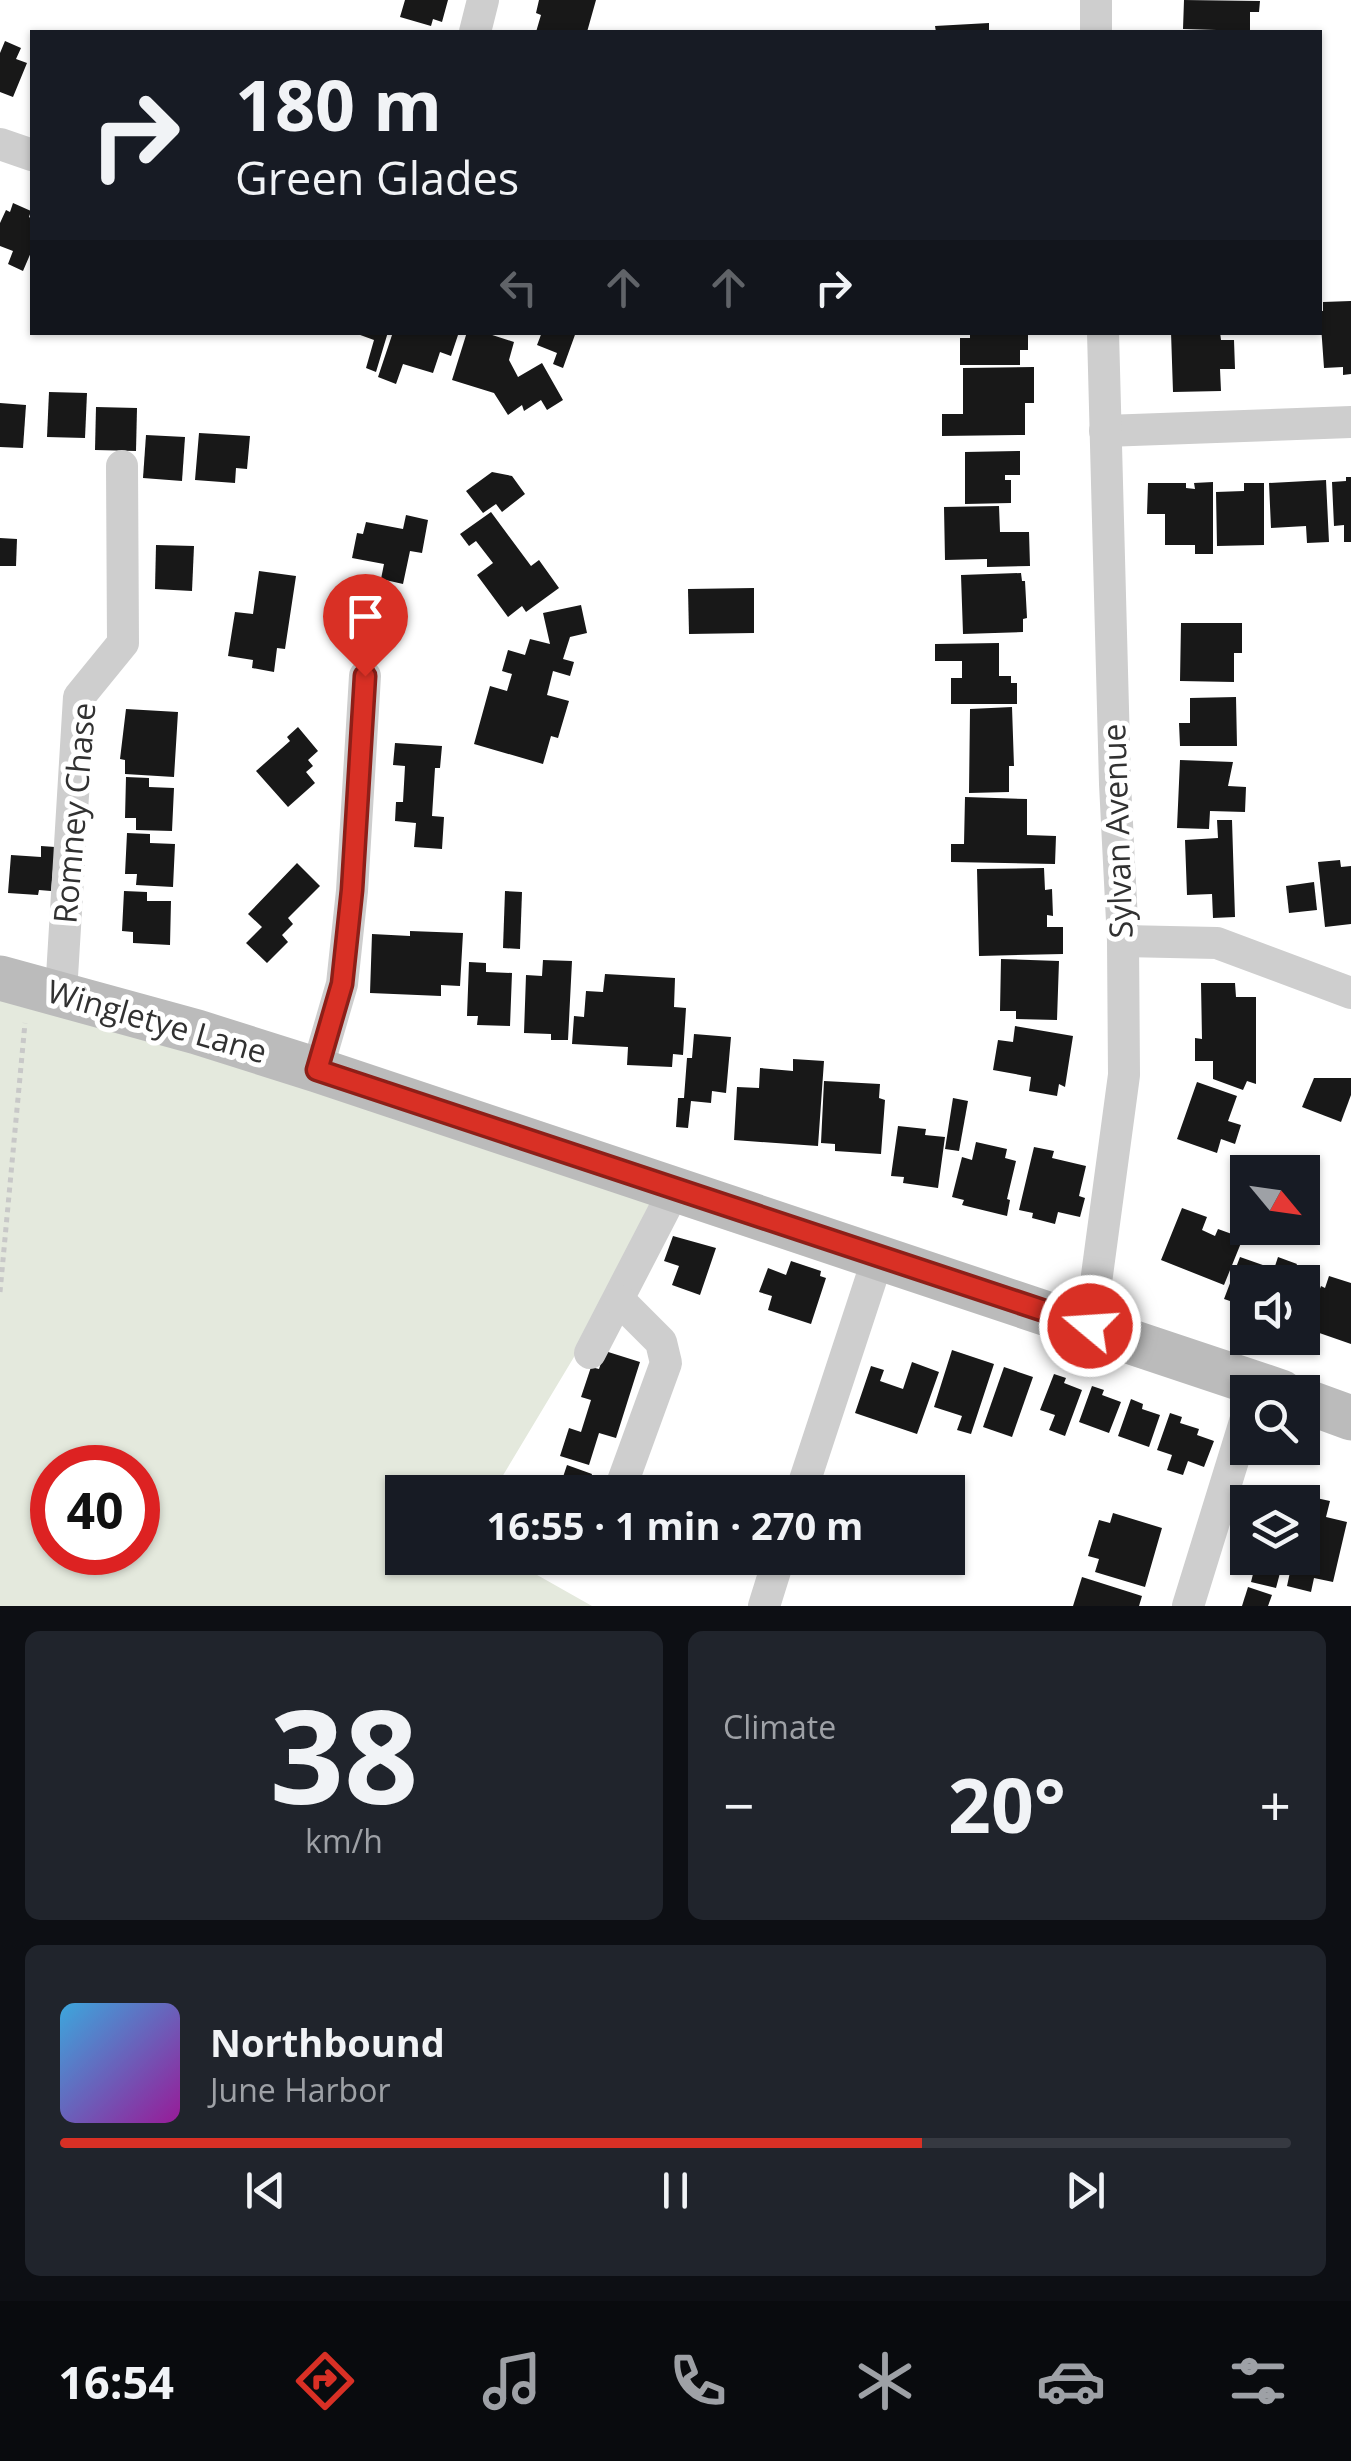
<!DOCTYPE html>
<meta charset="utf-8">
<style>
:root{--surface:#171b24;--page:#20242c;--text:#f1f3f6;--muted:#9ea1a6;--line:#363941;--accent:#d93025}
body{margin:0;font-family:"Open Sans",sans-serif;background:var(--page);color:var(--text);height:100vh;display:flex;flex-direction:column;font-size:38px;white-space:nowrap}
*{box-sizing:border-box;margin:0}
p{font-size:32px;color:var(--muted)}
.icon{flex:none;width:55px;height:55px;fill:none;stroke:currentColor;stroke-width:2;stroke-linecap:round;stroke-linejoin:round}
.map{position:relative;height:1606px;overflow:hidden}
.drawer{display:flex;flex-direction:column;gap:25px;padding:25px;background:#0d0f14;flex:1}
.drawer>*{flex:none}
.top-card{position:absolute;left:30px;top:30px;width:1292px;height:305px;border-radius:0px;box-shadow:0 2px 8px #0004;background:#171b24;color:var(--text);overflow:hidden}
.needle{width:65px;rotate:119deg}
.controls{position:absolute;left:1230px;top:1155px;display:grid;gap:20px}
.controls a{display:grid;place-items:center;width:90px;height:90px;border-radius:0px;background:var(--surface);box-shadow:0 2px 8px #0004;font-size:50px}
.speed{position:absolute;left:30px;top:1445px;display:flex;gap:20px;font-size:50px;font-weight:700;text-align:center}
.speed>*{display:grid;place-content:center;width:130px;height:130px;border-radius:50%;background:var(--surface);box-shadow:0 2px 8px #0004;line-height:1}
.speed .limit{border:15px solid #d22;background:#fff;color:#111}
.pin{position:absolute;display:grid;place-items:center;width:85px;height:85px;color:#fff;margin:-102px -42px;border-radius:50% 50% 50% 0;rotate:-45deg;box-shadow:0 0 10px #0007}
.pin .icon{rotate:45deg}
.me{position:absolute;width:110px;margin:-55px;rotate:288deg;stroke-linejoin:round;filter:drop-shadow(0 0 8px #0008)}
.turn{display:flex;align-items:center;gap:35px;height:210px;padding:0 40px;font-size:45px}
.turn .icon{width:130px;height:130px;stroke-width:2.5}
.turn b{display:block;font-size:70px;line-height:85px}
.lanes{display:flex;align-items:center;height:95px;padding:0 40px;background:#0003;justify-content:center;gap:50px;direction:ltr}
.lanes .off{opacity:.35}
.big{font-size:75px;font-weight:700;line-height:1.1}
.drawer .tile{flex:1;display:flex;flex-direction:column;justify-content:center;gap:15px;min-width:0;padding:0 35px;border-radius:15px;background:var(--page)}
.drawer .dial{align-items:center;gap:0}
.dial b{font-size:130px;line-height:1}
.song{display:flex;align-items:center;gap:30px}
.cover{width:120px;height:120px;border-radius:15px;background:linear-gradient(135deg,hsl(200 70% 55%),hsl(300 70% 35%))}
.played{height:10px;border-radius:5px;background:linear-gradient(90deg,var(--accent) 70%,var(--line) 70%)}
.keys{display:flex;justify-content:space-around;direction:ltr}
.heat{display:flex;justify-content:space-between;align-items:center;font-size:55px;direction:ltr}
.drawer .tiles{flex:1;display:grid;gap:25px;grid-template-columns:1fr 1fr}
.tile:last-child{grid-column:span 2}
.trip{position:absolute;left:385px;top:1475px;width:580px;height:100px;border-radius:0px;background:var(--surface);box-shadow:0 2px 8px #0004;font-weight:700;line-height:100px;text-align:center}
.tabs{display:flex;height:160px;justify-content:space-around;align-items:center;background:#090b0e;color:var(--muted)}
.tabs .icon{width:70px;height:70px}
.tabs .active{color:var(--accent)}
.tabs b{font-size:45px;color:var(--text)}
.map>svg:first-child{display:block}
.green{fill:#e4e9dd;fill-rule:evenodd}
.building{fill:#181818}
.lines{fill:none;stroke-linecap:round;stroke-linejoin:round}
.path{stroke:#c8c8c8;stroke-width:5;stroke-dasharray:5 5;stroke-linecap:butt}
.street{stroke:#cecece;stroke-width:32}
.secondary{stroke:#bbb;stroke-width:45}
.route-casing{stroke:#8d1f18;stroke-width:25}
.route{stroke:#d93025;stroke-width:18}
.labels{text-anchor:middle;stroke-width:10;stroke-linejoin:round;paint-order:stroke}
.street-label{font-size:32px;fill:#313131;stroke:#fff}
</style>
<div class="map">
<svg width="1351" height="1606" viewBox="0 0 1351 1606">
<rect width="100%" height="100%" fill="#fff"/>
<!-- green -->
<path class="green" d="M0,987L676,1187L493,1492H402V1558H507L592,1606H0ZM52,1468H138V1552H52Z"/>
<!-- building -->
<g class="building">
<polygon points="405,0 448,0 442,22 433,19 431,26 400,17"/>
<polygon points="539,0 596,0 587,32 536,32 541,15 536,13"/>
<polygon points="1184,0 1260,1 1259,12 1250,12 1250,31 1183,29"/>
<polygon points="989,23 989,32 936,32 935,26"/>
<polygon points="5,41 21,48 16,59 27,63 13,97 0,92 0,53"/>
<polygon points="13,203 31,211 29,217 32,219 32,250 23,271 8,264 13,251 0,246 0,223 6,210 10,212"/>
<polygon points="1351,301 1351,374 1343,375 1343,367 1324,368 1320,311 1323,311 1323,302"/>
<polygon points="388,332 376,372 366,368 374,340 352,332"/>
<polygon points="393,332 420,334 459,332 451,356 440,352 433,373 403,364 396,384 378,377"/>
<polygon points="467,332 483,332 514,342 509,360 518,377 542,363 563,400 547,410 541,400 524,411 522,405 508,415 494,393 452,380"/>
<polygon points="542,332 576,332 563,368 553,364 557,353 537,345"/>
<polygon points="970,332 1028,332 1028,350 1020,350 1020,365 960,365 960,338 970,338"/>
<polygon points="1171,332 1220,332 1221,340 1234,340 1235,369 1220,369 1221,391 1173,392"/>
<polygon points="1034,367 1034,403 1025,403 1025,435 942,436 942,414 963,414 963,368"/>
<polygon points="49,392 87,393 85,438 47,437"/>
<polygon points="0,403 26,405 23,448 0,447"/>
<polygon points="96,407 137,408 136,451 95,450"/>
<polygon points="199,433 250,436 247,469 236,468 235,483 195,480"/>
<polygon points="146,435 185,437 182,481 143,478"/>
<polygon points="1020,451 1020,475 1005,475 1005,480 1011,480 1011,503 965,504 965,452"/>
<polygon points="492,472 512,476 525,494 502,512 496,504 483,513 466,491"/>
<polygon points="1346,477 1351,477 1351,542 1344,542 1344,525 1334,526 1332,482 1346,481"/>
<polygon points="1326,480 1329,542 1307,543 1306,526 1271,528 1269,483"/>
<polygon points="1213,482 1213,554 1195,554 1195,545 1165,545 1165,514 1147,514 1148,483 1186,483 1186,488 1195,489 1194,483"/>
<polygon points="1244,483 1264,483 1264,545 1217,546 1216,492 1244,491"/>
<polygon points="999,506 1000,532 1029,532 1030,566 987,567 987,559 945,560 944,507"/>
<polygon points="491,512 531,566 539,560 559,588 526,612 522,606 508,617 477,575 493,563 476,541 469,546 460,534"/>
<polygon points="406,515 428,520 422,553 410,551 403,584 381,579 384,564 352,558 357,533 363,534 366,522 403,529"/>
<polygon points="0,538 17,539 16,566 0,566"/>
<polygon points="156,545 194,546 192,591 155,589"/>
<polygon points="259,571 296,576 285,649 277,648 274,672 252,668 253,660 228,656 235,612 253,614"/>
<polygon points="1021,573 1022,581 1025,581 1027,618 1023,619 1023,632 963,634 961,575"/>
<polygon points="754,588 754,633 689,634 688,589"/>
<polygon points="581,605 587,633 570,637 563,659 574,662 570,676 553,671 547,695 569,701 558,738 551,736 543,764 474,744 490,686 507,691 512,674 502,671 508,650 525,655 530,639 550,644 543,613"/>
<polygon points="1181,623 1242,623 1242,653 1234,653 1234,682 1180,681"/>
<polygon points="999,643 999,676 1011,676 1011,683 1017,683 1017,704 951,704 951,678 962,678 962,661 935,661 935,644"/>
<polygon points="1236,697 1237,746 1180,746 1179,723 1190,723 1190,698"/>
<polygon points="1012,707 1014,766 1009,766 1009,792 969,793 970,709"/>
<polygon points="126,709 178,712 174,777 125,774 125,760 120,759"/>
<polygon points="298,727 318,751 308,760 313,766 306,772 315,783 288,807 256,771 290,741 287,737"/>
<polygon points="395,743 442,746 440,768 435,768 432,816 444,817 442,849 414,847 416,823 395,821 396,802 403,802 405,766 393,765"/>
<polygon points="1180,760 1233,762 1228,786 1246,787 1245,812 1210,811 1209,829 1177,828"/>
<polygon points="126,777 149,778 149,787 174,788 172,831 136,830 136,818 125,818"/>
<polygon points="965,797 1027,799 1027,835 1056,836 1055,864 951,862 951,844 964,844"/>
<polygon points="1217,820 1232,820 1235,917 1213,918 1212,894 1187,895 1185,840 1218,838"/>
<polygon points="127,833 150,834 150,843 175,844 173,887 136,885 137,874 125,874"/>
<polygon points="41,846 55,847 51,891 39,890 38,895 8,893 11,855 41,857"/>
<polygon points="1340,860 1341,867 1351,866 1351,924 1325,927 1318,862"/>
<polygon points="297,863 320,886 288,918 293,924 282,935 288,942 267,963 246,943 262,927 248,914"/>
<polygon points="1044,868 1045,890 1052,889 1053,916 1047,915 1047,927 1063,927 1063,954 979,956 977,869"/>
<polygon points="1314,882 1317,910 1289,913 1286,886"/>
<polygon points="124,891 147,892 147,901 171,901 170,945 133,943 133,932 122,931"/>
<polygon points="505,891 522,892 520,949 503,948"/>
<polygon points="410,931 463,933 460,986 441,985 441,996 370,993 372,934 410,936"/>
<polygon points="1001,959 1059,961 1057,1020 1016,1019 1016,1011 1000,1011"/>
<polygon points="543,960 572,961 568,1040 551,1040 551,1034 524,1033 526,975 542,976"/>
<polygon points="469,962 486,963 486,972 512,973 510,1026 477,1025 478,1016 467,1016"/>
<polygon points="605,974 675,978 674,1007 686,1008 683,1055 673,1054 672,1067 627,1065 628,1047 572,1044 574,1016 584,1017 586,991 603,992"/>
<polygon points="1201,983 1235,983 1236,997 1256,997 1256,1084 1247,1081 1243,1090 1213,1079 1213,1061 1195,1061 1195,1038 1202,1039"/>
<polygon points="1015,1026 1073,1036 1065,1087 1059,1084 1057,1096 1029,1091 1031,1077 993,1070 998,1040 1013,1042"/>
<polygon points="694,1034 731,1037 726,1093 712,1091 711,1103 691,1101 688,1128 676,1127 678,1098 684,1098 687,1058 692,1058"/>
<polygon points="793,1059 824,1061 818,1146 734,1140 737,1087 759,1088 760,1068 793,1071"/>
<polygon points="1314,1078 1351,1078 1351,1095 1341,1122 1302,1107"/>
<polygon points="824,1081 880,1084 879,1098 885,1100 881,1154 835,1151 835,1144 821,1143"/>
<polygon points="1197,1082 1237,1096 1228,1121 1241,1125 1235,1144 1221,1139 1217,1153 1177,1139"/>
<polygon points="953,1098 968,1101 959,1151 945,1149"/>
<polygon points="898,1126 926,1129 925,1135 945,1137 938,1188 903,1183 904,1177 891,1176"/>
<polygon points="976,1142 1007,1149 1005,1158 1016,1161 1007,1199 1010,1200 1007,1216 962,1205 964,1200 952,1197 962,1157 972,1160"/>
<polygon points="1034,1147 1054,1151 1052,1158 1086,1166 1079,1196 1085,1198 1080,1217 1058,1212 1055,1224 1032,1218 1033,1213 1019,1210"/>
<polygon points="1182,1208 1207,1217 1202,1230 1215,1236 1218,1229 1243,1238 1224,1285 1161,1260"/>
<polygon points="673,1236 716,1248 700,1295 672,1285 679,1266 664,1261"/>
<polygon points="1240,1257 1274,1269 1278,1257 1297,1264 1292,1276 1308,1282 1303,1294 1302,1282 1248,1282 1248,1307 1224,1299"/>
<polygon points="791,1261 821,1271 820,1276 826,1278 811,1324 768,1310 772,1296 759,1292 768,1268 786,1275"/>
<polygon points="1329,1276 1351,1283 1351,1344 1305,1328 1321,1286 1325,1288"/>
<polygon points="952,1350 994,1364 971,1434 957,1430 962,1416 934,1407"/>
<polygon points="605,1351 640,1362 616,1438 599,1433 589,1465 560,1456 569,1428 581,1432 591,1400 581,1397 591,1367 599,1369"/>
<polygon points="912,1362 939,1372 917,1434 855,1413 871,1366 884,1370 880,1381 903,1389"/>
<polygon points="1004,1367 1033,1377 1012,1437 983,1427"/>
<polygon points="1054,1374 1066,1378 1064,1383 1082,1390 1065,1436 1049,1430 1055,1415 1040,1410"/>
<polygon points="1092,1386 1104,1390 1102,1395 1121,1402 1109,1433 1079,1422"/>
<polygon points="1131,1399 1143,1404 1142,1409 1160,1415 1149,1447 1118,1436"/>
<polygon points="1170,1413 1182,1417 1180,1423 1199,1429 1197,1435 1214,1441 1204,1467 1188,1461 1183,1475 1167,1470 1172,1455 1157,1450"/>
<polygon points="567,1465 592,1474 586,1492 558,1492"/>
<polygon points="1307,1496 1330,1501 1326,1517 1347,1522 1333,1582 1314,1578 1311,1592 1287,1586 1293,1558 1302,1558 1302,1517"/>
<polygon points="1113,1513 1162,1528 1145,1587 1095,1572 1099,1559 1088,1556 1099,1520 1110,1523"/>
<polygon points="530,1558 579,1558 573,1573"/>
<polygon points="826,1558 878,1558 872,1574"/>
<polygon points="1257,1558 1284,1558 1276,1588 1251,1582"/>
<polygon points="1082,1577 1142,1596 1139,1606 1073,1606"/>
<polygon points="1248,1587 1272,1595 1268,1606 1242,1606"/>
</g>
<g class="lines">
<!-- path -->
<polyline class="path" points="0,1292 25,1023"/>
<!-- street -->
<g class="street">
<polyline points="1096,0 1096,32"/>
<polyline points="475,32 483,0"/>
<polyline points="0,144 32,155"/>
<polyline points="1105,431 1351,422"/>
<polyline points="1123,941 1217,943 1351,993"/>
<polyline points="61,993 79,697 123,643 122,466"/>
<polyline points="317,1070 342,984 352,891 365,676"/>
<polyline points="1090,1327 1124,1075 1123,941 1115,784 1103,332"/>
<polyline points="590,1353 676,1187"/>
<polyline points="619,1492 666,1363 661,1342 620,1301"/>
<polyline points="801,1492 878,1258"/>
<polyline points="764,1606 779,1558"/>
<polyline points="1188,1606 1248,1412"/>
</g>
<!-- secondary -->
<g class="secondary">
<polyline points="0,978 197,1032 317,1070 1281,1392"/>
<polyline points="1302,1400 1351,1418"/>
</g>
</g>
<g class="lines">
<!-- route casing -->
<g class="route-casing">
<polyline id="route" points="365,676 352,890 342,984 317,1070 1090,1326"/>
</g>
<!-- route -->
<use href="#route" class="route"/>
</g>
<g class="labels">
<!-- street labels -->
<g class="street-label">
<text transform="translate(75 813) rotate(-85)" y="11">Romney Chase</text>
<text transform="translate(1118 831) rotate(-92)" y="11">Sylvan Avenue</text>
<text transform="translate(157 1022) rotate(16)" y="11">Wingletye Lane</text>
</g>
</g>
</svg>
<div class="controls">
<a><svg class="needle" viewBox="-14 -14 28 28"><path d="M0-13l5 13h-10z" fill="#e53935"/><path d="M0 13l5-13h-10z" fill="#9ea1a6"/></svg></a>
<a><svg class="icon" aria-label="sound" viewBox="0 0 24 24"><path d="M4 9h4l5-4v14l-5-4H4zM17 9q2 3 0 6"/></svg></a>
<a><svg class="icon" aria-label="search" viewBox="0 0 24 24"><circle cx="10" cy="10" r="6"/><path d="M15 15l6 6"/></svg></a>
<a><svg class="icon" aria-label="layers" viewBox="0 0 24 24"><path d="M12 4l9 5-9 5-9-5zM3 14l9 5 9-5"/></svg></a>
</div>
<div class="speed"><div class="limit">40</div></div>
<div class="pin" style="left:365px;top:676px;background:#d93025"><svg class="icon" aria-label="arrive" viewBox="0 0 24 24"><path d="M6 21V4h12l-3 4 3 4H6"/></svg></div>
<svg class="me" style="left:1090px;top:1326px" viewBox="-20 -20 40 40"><circle r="17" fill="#d93025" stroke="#fff" stroke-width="3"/><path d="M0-11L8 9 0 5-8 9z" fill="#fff"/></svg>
<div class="trip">16:55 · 1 min · 270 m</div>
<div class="top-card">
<div class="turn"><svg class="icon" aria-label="right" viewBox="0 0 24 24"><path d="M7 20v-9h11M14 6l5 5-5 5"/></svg><div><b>180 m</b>Green Glades</div></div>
<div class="lanes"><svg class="icon off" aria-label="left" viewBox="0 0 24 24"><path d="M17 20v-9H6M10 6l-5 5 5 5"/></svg><svg class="icon off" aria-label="ahead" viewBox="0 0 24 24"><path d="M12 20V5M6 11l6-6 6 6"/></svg><svg class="icon off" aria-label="ahead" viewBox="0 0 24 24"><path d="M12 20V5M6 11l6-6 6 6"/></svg><svg class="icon" aria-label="right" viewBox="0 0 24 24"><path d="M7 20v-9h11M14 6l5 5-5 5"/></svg></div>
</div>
</div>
<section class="drawer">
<div class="tiles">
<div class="tile dial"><b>38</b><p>km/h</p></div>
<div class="tile"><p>Climate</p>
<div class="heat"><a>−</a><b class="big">20°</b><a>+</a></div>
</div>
<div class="tile">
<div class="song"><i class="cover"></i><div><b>Northbound</b><p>June Harbor</p></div></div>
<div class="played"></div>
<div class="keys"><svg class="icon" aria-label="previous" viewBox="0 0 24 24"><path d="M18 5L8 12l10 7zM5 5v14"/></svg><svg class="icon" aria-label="pause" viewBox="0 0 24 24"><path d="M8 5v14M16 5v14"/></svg><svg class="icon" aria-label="next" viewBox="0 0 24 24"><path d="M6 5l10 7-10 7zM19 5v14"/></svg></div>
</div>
</div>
</section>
<nav class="tabs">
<b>16:54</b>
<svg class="icon active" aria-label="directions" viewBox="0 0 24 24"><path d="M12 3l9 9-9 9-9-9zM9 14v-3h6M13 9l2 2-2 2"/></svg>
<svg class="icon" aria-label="music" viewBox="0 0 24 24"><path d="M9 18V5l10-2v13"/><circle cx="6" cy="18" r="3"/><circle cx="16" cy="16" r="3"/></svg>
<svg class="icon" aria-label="phone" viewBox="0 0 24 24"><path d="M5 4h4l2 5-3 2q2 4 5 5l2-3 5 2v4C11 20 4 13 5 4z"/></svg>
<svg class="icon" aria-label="climate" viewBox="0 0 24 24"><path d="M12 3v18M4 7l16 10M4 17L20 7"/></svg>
<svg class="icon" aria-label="car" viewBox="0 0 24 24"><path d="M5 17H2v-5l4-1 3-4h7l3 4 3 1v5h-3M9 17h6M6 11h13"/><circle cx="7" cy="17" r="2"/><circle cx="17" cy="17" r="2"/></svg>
<svg class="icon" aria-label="filters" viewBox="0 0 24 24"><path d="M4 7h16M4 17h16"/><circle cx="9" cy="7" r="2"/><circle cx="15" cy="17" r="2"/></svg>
</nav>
